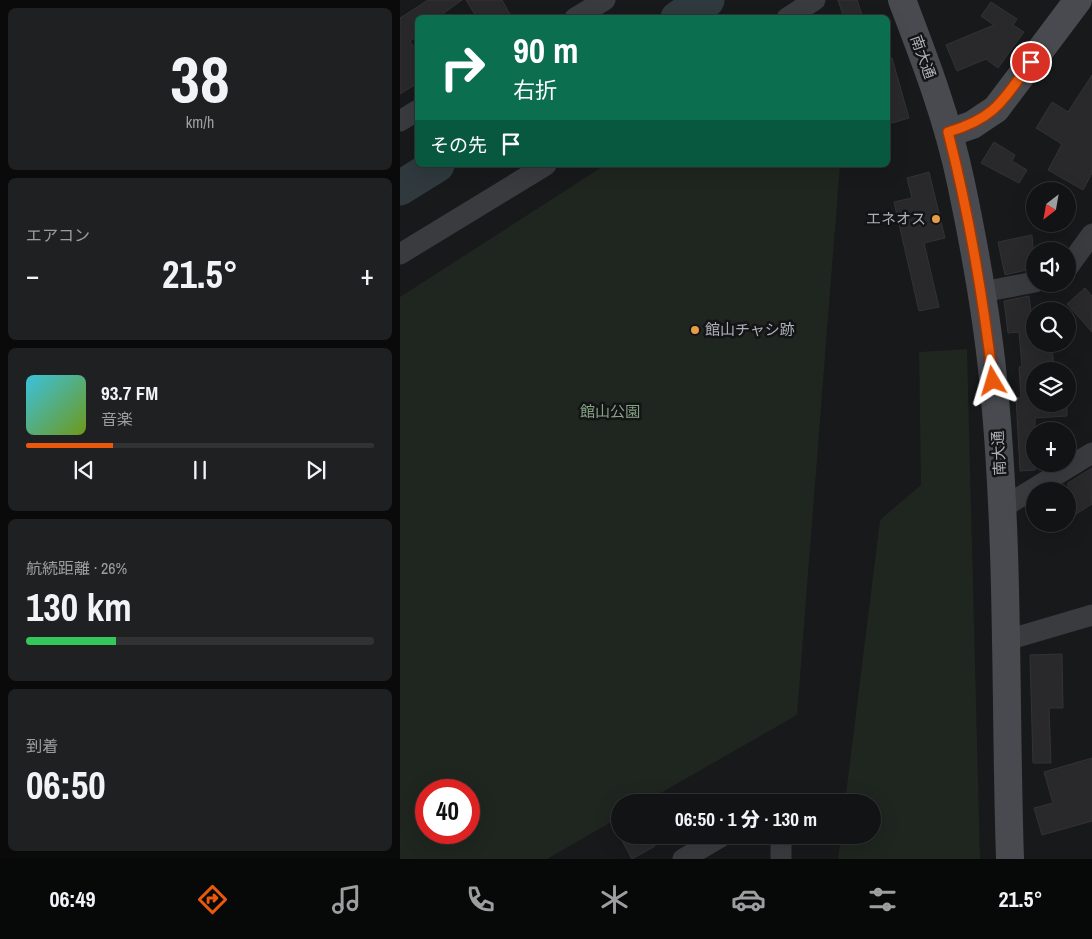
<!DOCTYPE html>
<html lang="ja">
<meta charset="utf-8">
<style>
:root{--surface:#121314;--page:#1f2022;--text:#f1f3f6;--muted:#9c9ea0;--line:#313234;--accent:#ea580c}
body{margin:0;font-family:"Archivo Narrow","Noto Sans JP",sans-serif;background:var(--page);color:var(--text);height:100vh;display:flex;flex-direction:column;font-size:19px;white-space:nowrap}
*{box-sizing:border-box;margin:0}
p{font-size:16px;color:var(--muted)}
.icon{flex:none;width:28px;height:28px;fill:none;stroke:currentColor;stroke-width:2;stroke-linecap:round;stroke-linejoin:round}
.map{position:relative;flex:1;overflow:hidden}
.drawer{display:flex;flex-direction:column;gap:8px;padding:8px;background:#0a0a0b;width:400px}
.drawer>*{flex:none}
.guide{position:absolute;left:15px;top:15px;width:475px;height:152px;border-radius:8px;box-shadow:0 5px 20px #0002,0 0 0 1px var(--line);background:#0b6e4f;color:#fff;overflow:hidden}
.needle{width:32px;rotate:211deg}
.fabs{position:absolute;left:626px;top:182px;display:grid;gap:10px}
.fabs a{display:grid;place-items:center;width:50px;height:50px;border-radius:50%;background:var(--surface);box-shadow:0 5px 20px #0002,0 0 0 1px var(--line);font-size:25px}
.speed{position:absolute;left:15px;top:779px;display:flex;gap:10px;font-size:25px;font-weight:700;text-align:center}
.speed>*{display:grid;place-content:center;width:65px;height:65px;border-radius:50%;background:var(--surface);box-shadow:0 5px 20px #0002,0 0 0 1px var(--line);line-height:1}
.speed .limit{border:8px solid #d22;background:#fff;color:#111}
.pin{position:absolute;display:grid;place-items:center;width:42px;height:42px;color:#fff;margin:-21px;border:2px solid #fff;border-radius:50%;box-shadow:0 1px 5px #0007}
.me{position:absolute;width:55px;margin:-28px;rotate:353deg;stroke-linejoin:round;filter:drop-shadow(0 0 4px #0008)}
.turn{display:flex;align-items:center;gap:18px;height:105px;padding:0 15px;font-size:22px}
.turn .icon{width:65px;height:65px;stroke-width:2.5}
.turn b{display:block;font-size:35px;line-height:42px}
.then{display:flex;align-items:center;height:48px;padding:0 15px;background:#0003;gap:10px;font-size:19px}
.big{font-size:38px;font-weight:800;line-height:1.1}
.drawer .widget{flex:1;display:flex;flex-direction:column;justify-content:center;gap:8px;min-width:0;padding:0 18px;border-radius:8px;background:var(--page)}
.drawer .dial{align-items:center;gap:0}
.dial b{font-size:65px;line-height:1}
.song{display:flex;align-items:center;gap:15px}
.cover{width:60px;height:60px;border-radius:8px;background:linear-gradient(135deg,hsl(190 70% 55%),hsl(80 70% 35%))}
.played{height:5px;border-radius:2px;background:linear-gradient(90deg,var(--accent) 25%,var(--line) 25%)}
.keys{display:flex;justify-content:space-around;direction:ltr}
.heat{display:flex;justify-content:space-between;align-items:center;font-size:28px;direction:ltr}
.charge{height:8px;border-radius:4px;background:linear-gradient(90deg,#34c759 26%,var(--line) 0)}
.trip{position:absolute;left:211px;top:794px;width:270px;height:50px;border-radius:25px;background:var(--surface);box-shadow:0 5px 20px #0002,0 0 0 1px var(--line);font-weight:800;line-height:50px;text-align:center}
.tabs{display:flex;height:80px;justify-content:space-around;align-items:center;background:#070808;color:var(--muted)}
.tabs .icon{width:35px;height:35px}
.tabs .on{color:var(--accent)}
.tabs b{font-size:22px;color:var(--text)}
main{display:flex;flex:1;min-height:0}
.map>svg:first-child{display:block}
.green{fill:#1f251f;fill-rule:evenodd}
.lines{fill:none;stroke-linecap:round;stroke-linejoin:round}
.river{stroke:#2f393e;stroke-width:35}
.building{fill:#29292b;stroke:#333336}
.street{stroke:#3a3b3f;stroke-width:21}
.secondary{stroke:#484a4f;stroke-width:28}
.route-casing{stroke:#983908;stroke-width:12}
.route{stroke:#ea580c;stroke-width:9}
.poi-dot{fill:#e69d45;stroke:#131415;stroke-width:2}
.labels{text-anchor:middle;stroke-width:5;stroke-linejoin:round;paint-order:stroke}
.street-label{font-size:15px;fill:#acb1b9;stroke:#131415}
.poi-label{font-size:15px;fill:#acb1b9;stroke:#131415;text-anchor:end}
.park-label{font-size:15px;fill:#86a384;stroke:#131415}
</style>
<main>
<section class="drawer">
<div class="widget dial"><b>38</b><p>km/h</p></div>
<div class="widget"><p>エアコン</p>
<div class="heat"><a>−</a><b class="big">21.5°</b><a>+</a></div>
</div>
<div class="widget">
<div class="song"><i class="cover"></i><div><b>93.7 FM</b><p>音楽</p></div></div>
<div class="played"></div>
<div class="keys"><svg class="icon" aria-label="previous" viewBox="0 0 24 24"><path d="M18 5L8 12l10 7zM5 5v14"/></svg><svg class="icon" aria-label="pause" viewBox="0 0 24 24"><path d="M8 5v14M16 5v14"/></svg><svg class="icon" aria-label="next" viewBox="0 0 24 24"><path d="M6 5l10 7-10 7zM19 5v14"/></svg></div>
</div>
<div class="widget"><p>航続距離 · 26%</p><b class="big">130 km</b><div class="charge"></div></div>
<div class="widget"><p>到着</p><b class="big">06:50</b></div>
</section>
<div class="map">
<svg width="692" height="859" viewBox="0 0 692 859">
<rect width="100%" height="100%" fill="#18191a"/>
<!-- green -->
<g class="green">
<path d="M205,165H440L397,715L245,802H220V817L147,859H0V297ZM26,790H69V832H26Z"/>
<polygon points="567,349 580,859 438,859 441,835 472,835 472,802 445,802 480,520 521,485 519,352"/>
</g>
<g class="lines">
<!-- river -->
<g class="river">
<polyline points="278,18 307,0"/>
<polyline points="0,188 37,165"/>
</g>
</g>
<!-- building -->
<g class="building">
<polygon points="28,0 62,0 37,18 18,18 18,36 10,41 18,53 18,83 0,94 0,18"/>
<polygon points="66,0 102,0 112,18 77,18"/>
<polygon points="438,0 457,0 463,18 444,18"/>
<polygon points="591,2 617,19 613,25 624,32 598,68 586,59 557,71 546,45 594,25 581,16"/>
<polygon points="488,58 492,58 509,118 488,124"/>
<polygon points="692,75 692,173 683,190 648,170 662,144 636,128 652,102 668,112"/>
<polygon points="594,142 615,155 612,161 627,170 619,183 581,163"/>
<polygon points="529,172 545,238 524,243 539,307 519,311 494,202 512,198 507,178"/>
<polygon points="632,235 635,268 605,275 598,242"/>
<polygon points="685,288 692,296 692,332 667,304"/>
<polygon points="629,296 635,344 652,344 654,371 635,371 635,404 667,404 667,416 635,418 635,470 620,471 616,398 621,398 619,367 622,366 619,332 608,333 604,301"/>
<polygon points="692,468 692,504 668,519 668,483"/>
<polygon points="662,654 663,708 649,708 651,763 633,763 630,655"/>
<polygon points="692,758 692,821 642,835 634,808 653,803 644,772"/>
<polygon points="219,835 249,835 255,846 232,859"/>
</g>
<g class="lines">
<!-- street -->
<g class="street">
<polyline points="175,18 205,0"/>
<polyline points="387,18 415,0"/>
<polyline points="0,121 18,110"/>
<polyline points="0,254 146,165"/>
<polyline points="668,267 692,234"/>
<polyline points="582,292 635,282"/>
<polyline points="602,508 692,453"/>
<polyline points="607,640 692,615"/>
<polyline points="283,859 324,835"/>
<polyline points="381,859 381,835"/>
</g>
<!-- secondary -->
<g class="secondary">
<path d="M502,0C525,60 548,120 561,183C576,254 589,327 595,399C609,552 605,706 610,859"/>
<polyline points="549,133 572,125 596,109 678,0"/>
</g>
</g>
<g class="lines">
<!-- route casing -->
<g class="route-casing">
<path id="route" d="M593,381C583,297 569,214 548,132C596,118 603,100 631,62"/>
</g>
<!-- route -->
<use href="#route" class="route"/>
</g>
<!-- markers -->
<g class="poi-dot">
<circle cx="536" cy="219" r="5"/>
<circle cx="295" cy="330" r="5"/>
</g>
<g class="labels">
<!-- street labels -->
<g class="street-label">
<text transform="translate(523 57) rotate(70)" y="5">南大通</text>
<text transform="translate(599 453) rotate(-93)" y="5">南大通</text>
</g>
<!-- poi labels -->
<g class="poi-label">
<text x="526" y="224">エネオス</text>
<text x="305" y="335" text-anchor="start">館山チャシ跡</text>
</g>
<!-- park labels -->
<g class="park-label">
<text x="210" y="417">館山公園</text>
</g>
</g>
</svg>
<div class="fabs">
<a><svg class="needle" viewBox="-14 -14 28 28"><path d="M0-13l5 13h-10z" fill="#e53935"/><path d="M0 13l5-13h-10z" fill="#9c9ea0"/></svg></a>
<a><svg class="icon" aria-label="sound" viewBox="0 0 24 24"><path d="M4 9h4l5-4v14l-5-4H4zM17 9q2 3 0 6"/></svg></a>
<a><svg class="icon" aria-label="search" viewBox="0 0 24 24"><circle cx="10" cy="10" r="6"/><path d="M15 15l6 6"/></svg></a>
<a><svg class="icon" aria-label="layers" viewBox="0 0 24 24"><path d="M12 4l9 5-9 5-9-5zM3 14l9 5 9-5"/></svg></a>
<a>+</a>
<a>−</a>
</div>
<div class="speed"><div class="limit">40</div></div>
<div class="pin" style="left:631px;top:62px;background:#d93025"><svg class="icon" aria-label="arrive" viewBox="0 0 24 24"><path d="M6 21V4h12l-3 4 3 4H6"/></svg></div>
<svg class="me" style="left:593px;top:381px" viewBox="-20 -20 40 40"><path d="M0-17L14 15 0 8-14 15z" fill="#ea580c" stroke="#fff" stroke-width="4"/></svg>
<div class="trip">06:50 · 1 分 · 130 m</div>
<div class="guide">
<div class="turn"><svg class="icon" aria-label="right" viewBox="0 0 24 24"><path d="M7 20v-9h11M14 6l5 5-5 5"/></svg><div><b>90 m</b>右折</div></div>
<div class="then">その先<svg class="icon" aria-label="arrive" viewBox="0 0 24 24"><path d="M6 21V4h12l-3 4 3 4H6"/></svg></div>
</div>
</div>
</main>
<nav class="tabs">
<b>06:49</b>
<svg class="icon on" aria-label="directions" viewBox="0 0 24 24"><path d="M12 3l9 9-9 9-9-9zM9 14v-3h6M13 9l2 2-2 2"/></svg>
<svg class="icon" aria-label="music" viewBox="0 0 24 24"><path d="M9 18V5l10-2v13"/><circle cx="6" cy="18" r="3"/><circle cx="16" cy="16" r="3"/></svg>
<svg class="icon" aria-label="phone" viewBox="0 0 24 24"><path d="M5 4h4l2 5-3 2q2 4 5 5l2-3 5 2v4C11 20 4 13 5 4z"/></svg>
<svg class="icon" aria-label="climate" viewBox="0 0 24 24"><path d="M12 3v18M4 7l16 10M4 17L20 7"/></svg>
<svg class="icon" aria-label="car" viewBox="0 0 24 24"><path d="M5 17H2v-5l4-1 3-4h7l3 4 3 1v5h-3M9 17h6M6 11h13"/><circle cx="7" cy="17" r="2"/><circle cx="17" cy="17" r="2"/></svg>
<svg class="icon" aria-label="filters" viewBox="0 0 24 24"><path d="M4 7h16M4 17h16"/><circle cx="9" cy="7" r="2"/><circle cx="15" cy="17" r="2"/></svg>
<b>21.5°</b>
</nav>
